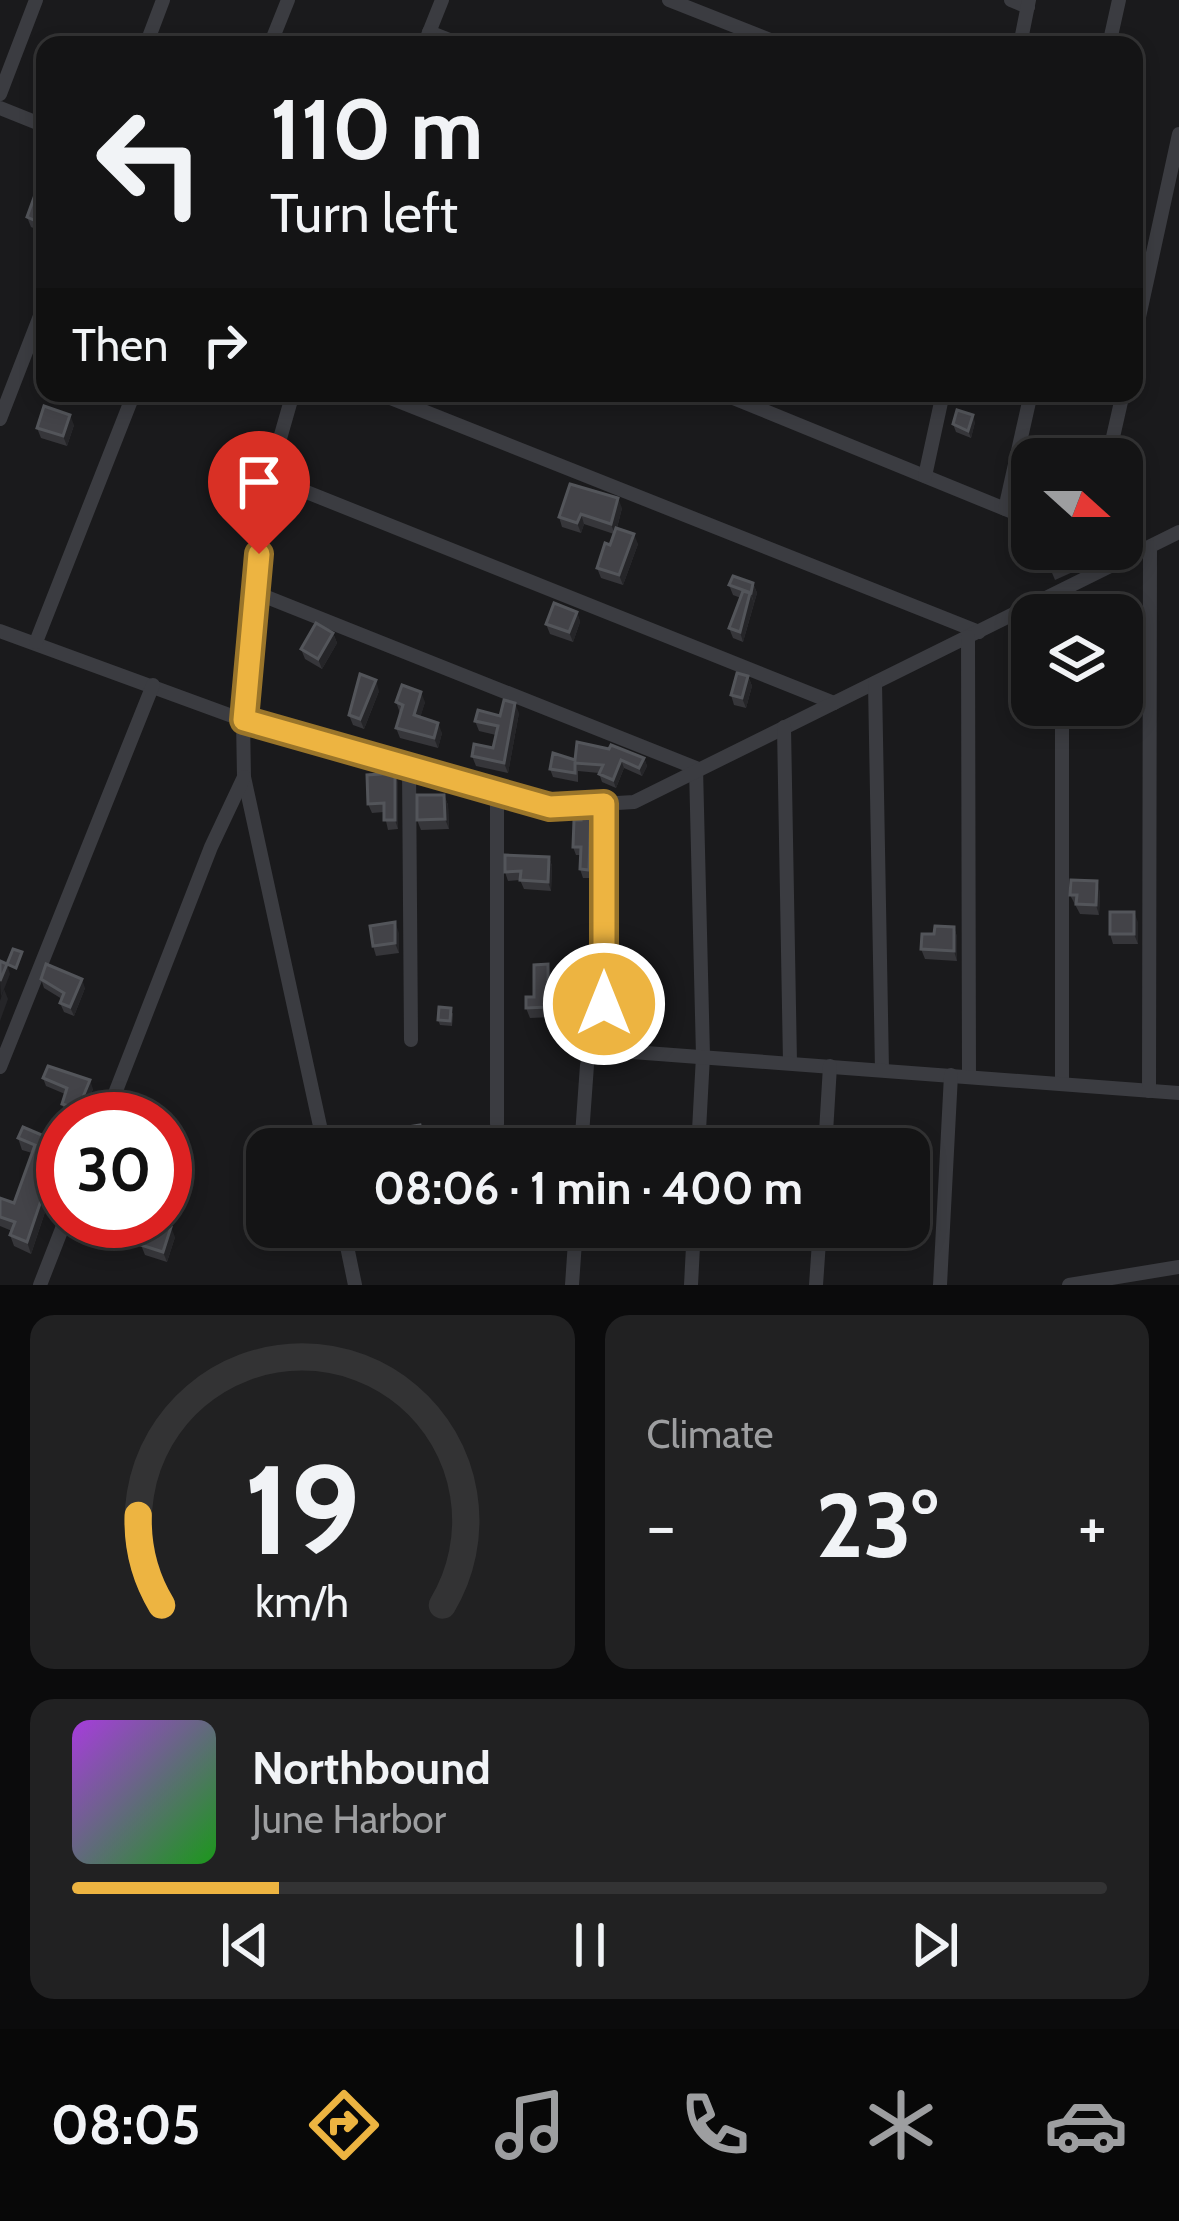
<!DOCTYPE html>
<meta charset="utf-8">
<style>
:root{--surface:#141415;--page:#212122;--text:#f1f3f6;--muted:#9d9ea0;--line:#333334;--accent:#edb441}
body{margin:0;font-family:Cabin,sans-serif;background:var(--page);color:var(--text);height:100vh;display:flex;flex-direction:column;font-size:45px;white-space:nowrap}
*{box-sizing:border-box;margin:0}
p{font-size:39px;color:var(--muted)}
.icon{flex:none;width:66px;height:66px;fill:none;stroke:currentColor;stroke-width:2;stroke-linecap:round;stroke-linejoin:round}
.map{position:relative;height:1285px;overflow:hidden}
.panel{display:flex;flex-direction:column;gap:30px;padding:30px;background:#0b0b0c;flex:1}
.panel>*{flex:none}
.guide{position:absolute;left:36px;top:36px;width:1107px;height:366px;border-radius:24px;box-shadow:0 6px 18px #0003,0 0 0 3px var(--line);background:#141415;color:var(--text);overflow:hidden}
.needle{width:78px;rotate:111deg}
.buttons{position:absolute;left:1011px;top:438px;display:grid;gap:24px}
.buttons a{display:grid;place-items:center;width:132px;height:132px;border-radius:24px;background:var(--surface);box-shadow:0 6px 18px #0003,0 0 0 3px var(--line);font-size:60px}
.speed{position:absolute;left:36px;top:1092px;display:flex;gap:24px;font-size:60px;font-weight:700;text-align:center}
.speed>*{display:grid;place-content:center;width:156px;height:156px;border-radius:50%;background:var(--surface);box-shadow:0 6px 18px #0003,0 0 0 3px var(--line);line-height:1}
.speed .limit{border:18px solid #d22;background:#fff;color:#111}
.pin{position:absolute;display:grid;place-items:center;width:102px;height:102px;color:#fff;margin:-123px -51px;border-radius:50% 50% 50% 0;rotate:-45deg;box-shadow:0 0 12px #0007}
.pin .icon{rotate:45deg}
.me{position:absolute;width:132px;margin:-66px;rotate:0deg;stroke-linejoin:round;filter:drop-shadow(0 0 9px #0008)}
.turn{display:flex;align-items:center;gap:42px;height:252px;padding:0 36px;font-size:54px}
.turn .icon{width:156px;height:156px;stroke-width:2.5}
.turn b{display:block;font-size:84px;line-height:102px}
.then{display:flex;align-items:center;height:114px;padding:0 36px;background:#0003;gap:24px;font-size:45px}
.big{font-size:90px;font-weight:700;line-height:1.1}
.panel .tile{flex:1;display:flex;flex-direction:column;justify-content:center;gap:18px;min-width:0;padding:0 42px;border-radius:24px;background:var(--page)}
.panel .dial{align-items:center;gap:0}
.dial svg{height:312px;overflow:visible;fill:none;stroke:var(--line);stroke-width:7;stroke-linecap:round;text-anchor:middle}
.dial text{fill:var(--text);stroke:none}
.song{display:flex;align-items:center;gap:36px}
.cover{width:144px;height:144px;border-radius:18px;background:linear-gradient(135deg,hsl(280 70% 55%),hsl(120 70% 35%))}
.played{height:12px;border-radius:6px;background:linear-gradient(90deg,var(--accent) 20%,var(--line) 20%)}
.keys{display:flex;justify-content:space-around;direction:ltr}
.heat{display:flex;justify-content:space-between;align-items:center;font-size:66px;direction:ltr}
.panel .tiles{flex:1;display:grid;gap:30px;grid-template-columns:1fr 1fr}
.tile:last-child{grid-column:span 2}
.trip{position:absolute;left:246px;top:1128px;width:684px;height:120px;border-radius:24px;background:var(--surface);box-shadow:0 6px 18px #0003,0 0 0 3px var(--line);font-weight:700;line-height:120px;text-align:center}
.tabs{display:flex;height:192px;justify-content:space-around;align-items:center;background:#080808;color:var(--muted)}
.tabs .icon{width:84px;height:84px}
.tabs .selected{color:var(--accent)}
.tabs b{font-size:54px;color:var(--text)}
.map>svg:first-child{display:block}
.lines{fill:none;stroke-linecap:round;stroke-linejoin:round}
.minor{stroke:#3b3c41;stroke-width:14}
.wall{fill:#36363a}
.shaded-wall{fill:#252528}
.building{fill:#434348;stroke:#53555a;stroke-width:3}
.route-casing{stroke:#9a752a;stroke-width:30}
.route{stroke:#edb441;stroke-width:21}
</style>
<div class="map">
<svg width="1179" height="1285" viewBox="0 0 1179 1285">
<rect width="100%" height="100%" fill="#1a1a1c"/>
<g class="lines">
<!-- minor -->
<g class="minor">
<polyline points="669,0 783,45"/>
<polyline points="1011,0 1028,7"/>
<polyline points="429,32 462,45"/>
<polyline points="146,45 163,0"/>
<polyline points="270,45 288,0"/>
<polyline points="424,45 442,0"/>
<polyline points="1020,45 1029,0"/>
<polyline points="1109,45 1119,0"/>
<polyline points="0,94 36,0"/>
<polyline points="0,108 45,126"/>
<polyline points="1134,340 1179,134"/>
<polyline points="293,393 269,477 254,592 243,720 244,777 325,1149"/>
<polyline points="378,393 979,632"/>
<polyline points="721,393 1032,520"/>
<polyline points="0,419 45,303"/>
<polyline points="1108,459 1123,393"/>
<polyline points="925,476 943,393"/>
<polyline points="269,477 834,703"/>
<polyline points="1005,509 1031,393"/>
<polyline points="1104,549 1128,559"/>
<polyline points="1062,591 1062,615"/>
<polyline points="254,592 696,768 703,1056 698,1149"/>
<polyline points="0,631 243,720 550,807 634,802 1179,532"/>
<polyline points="968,637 969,1077"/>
<polyline points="36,642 134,393"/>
<polyline points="875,683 882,1070"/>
<polyline points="1062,705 1062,1084"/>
<polyline points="784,727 790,1063"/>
<polyline points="409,767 411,1040"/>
<polyline points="497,792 497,1124"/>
<polyline points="605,804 606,1050 1179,1093"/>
<polyline points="0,1067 153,685"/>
<polyline points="1149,1091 1150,547"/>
<polyline points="105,1119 211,847 244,777"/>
<polyline points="581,1149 587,1065"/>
<polyline points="825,1149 830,1066"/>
<polyline points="343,1227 355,1285"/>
<polyline points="40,1285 65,1221"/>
<polyline points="572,1285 576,1227"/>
<polyline points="691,1285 694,1227"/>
<polyline points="816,1285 820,1227"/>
<polyline points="940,1285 951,1075"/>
<polyline points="1069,1285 1179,1267"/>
</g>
</g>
<!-- wall -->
<g class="wall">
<polygon points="45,170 45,233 31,227 27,217"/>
<polygon points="975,422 971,438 956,432 953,424"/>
<polygon points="74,425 67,446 41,438 37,428"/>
<polygon points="622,508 617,528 638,544 623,585 601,578 597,568 614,534 584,524 581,533 562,527 559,517"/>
<polygon points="1067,551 1075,571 1055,580 1047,561"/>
<polygon points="753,583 757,593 743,642 733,638 729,628 741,598 733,595 729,585"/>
<polygon points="577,612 580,622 573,642 550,634 546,624"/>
<polygon points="333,633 337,643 322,669 305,659 301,649"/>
<polygon points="748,676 752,686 746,708 734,705 731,695"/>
<polygon points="379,691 364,729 353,725 349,715"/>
<polygon points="396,702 425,702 420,717 442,733 438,748 400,738 396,728 400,713"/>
<polygon points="519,713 508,773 476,766 472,756 493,748 496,735 479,731 475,721"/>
<polygon points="644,758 647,766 642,776 624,768 616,788 602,782 599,773 578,771 578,782 553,777 550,769 575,760"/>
<polygon points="398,782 398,829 388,830 384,812 372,813 368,804"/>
<polygon points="444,795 448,805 449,829 421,830 417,820"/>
<polygon points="591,807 594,816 592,878 583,878 580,869 580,855 576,855 573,847 581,820"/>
<polygon points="549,857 552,866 551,891 524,889 520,880 508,881 505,872"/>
<polygon points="1100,892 1099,915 1080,914 1070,895"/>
<polygon points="1138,922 1138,944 1113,944 1110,934"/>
<polygon points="954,927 957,937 957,961 925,959 921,949"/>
<polygon points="399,933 399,953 376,956 373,946"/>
<polygon points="552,975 552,1017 530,1018 526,1008"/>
<polygon points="41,979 85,988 74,1016 64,1012 60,1003 62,999 44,988"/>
<polygon points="453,1013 452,1026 440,1025 438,1020"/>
<polygon points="43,1078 93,1089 81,1118 65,1113 62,1104 65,1094 46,1086"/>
<polygon points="63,1125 63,1164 58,1173 31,1254 14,1246 10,1235 12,1231 0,1226 0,1198 14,1203 32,1153 22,1150 18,1138 51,1139"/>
<polygon points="420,1125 428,1149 381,1149"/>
<polygon points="175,1237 167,1262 145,1255 141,1245"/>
</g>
<!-- shaded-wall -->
<g class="shaded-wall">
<polygon points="70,415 74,425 67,446 63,436"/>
<polygon points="973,415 975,422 971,438 968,431"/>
<polygon points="618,498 622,508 615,535 611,524"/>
<polygon points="581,514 584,524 581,533 577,523"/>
<polygon points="634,534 638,544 623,585 619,575"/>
<polygon points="753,583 757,593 754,603 751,593"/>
<polygon points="750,593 754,603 743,642 740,632"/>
<polygon points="577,612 580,622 573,642 569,632"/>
<polygon points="333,633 337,643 322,669 318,659"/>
<polygon points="748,676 752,686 746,708 742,698"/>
<polygon points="376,680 379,691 364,729 360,719"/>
<polygon points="421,692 425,702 418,725 414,715"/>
<polygon points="515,703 519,713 508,773 504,763"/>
<polygon points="438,723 442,733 438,748 434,738"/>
<polygon points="644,758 647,766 642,776 639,768"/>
<polygon points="621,760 624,768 616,788 613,780"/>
<polygon points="395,773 398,782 398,829 395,820"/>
<polygon points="444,795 448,805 449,829 445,819"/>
<polygon points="591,807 594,816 592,878 589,870"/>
<polygon points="549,857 552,866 551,891 548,882"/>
<polygon points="1097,881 1100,892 1099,915 1096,905"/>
<polygon points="1134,912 1138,922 1138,944 1134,934"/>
<polygon points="395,922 399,933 399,953 395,943"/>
<polygon points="954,927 957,937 957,961 954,951"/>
<polygon points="7,964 10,974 1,997 0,981"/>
<polygon points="548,964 552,975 552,1017 548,1007"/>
<polygon points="82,979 85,988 74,1016 70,1007"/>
<polygon points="4,989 8,999 0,1021 0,1001"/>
<polygon points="90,1080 93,1089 81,1118 78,1109"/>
<polygon points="63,1145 63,1164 58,1173 31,1254 27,1242 54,1162"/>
<polygon points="171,1227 175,1237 167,1262 163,1252"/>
</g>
<!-- building -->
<g class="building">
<polygon points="275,37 301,45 271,45"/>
<polygon points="44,170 45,170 45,225 27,217"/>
<polygon points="44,406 70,415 63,436 37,428"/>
<polygon points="957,410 973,415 968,431 953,424"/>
<polygon points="1038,452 1053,455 1052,459 1037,459"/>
<polygon points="570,484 618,498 611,524 581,514 577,523 559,517"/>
<polygon points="616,528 634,534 619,575 597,568 605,543 610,545"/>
<polygon points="1067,551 1072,561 1051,570 1047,561"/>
<polygon points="733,576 753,583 751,593 729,585"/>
<polygon points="743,591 750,593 740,632 729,628"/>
<polygon points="554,603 577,612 569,632 546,624"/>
<polygon points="316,623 333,633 318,659 301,649"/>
<polygon points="737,673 748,676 742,698 731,695"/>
<polygon points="360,674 376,680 360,719 349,715"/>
<polygon points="402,685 421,692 414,715 438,723 434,738 396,728 403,705 396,702"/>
<polygon points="504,700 515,703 504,763 472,756 474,744 493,748 498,726 475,721 478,710 500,716"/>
<polygon points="577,742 609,749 611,745 644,758 639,768 621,760 613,780 599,774 603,765 575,763 575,773 550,769 553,753 575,760"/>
<polygon points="395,773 395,820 384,820 384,803 368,804 367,775"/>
<polygon points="417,795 444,795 445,819 417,820"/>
<polygon points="591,807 589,870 580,869 581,847 573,847 574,820 581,820 581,808"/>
<polygon points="505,855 549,857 548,882 520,880 521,871 505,872"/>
<polygon points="1071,880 1097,881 1096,905 1076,904 1077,895 1070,895"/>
<rect x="1110" y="912" width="24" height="22"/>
<polygon points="395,922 395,943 373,946 370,926"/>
<polygon points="935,926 954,927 954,951 921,949 922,934 934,934"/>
<polygon points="13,949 22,952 16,968 7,964"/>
<polygon points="0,961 7,964 0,981"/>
<polygon points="46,964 82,979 70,1007 60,1003 64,993 41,979"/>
<polygon points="548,964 548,1007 526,1008 526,997 534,997 534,965"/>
<polygon points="439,1007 451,1008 450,1021 438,1020"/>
<polygon points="48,1066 90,1080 78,1109 62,1104 67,1088 43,1078"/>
<polygon points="57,1123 63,1125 63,1145 54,1162 27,1242 10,1235 15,1222 0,1217 0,1198 14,1203 35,1145 18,1138 23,1127 51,1139"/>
<polygon points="420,1125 424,1143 397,1149 381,1149 378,1132"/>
<polygon points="149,1221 171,1227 163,1252 141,1245"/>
</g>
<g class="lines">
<!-- route casing -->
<g class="route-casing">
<polyline id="route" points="259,554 244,720 550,807 604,804 604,1004"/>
</g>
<!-- route -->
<use href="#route" class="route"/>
</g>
</svg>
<div class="buttons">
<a><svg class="needle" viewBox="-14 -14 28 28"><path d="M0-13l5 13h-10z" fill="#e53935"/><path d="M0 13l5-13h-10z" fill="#9d9ea0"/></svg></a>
<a><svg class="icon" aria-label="layers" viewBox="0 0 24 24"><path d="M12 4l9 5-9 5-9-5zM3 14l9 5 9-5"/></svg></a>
</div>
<div class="speed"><div class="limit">30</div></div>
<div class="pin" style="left:259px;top:554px;background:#d93025"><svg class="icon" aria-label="arrive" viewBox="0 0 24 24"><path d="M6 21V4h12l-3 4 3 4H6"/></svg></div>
<svg class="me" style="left:604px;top:1004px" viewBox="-20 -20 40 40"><circle r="17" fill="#edb441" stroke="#fff" stroke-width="3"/><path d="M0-11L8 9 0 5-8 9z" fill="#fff"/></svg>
<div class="trip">08:06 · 1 min · 400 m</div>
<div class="guide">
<div class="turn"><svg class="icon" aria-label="left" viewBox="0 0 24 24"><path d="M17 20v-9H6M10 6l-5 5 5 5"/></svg><div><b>110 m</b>Turn left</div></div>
<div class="then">Then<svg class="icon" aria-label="right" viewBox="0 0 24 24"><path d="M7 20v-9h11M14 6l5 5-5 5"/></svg></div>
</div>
</div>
<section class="panel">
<div class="tiles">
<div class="tile dial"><svg viewBox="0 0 100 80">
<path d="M14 69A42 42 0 1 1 86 69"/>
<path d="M14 69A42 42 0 0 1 8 46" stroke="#edb441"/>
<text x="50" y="56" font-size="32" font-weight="700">19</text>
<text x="50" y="72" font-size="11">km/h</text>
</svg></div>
<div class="tile"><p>Climate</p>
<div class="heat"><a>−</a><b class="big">23°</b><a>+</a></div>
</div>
<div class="tile">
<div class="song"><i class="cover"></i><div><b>Northbound</b><p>June Harbor</p></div></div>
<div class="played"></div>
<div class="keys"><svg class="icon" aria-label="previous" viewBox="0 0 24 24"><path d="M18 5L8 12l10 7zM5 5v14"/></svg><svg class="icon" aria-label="pause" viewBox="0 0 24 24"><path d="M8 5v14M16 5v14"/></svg><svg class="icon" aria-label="next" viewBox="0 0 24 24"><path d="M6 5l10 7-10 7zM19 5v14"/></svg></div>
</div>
</div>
</section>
<nav class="tabs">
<b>08:05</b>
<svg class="icon selected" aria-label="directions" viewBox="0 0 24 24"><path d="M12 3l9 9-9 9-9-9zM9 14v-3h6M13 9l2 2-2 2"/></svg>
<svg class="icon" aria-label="music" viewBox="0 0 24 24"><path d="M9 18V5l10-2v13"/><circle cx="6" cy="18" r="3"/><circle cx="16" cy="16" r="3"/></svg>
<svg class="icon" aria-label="phone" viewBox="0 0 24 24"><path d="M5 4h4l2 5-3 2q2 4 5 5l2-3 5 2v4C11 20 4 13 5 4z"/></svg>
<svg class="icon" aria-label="climate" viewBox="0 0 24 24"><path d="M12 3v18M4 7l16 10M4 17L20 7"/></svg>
<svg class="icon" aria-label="car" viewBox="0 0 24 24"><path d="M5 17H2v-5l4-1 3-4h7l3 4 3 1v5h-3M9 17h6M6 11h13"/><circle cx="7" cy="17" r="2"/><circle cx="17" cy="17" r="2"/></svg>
</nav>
